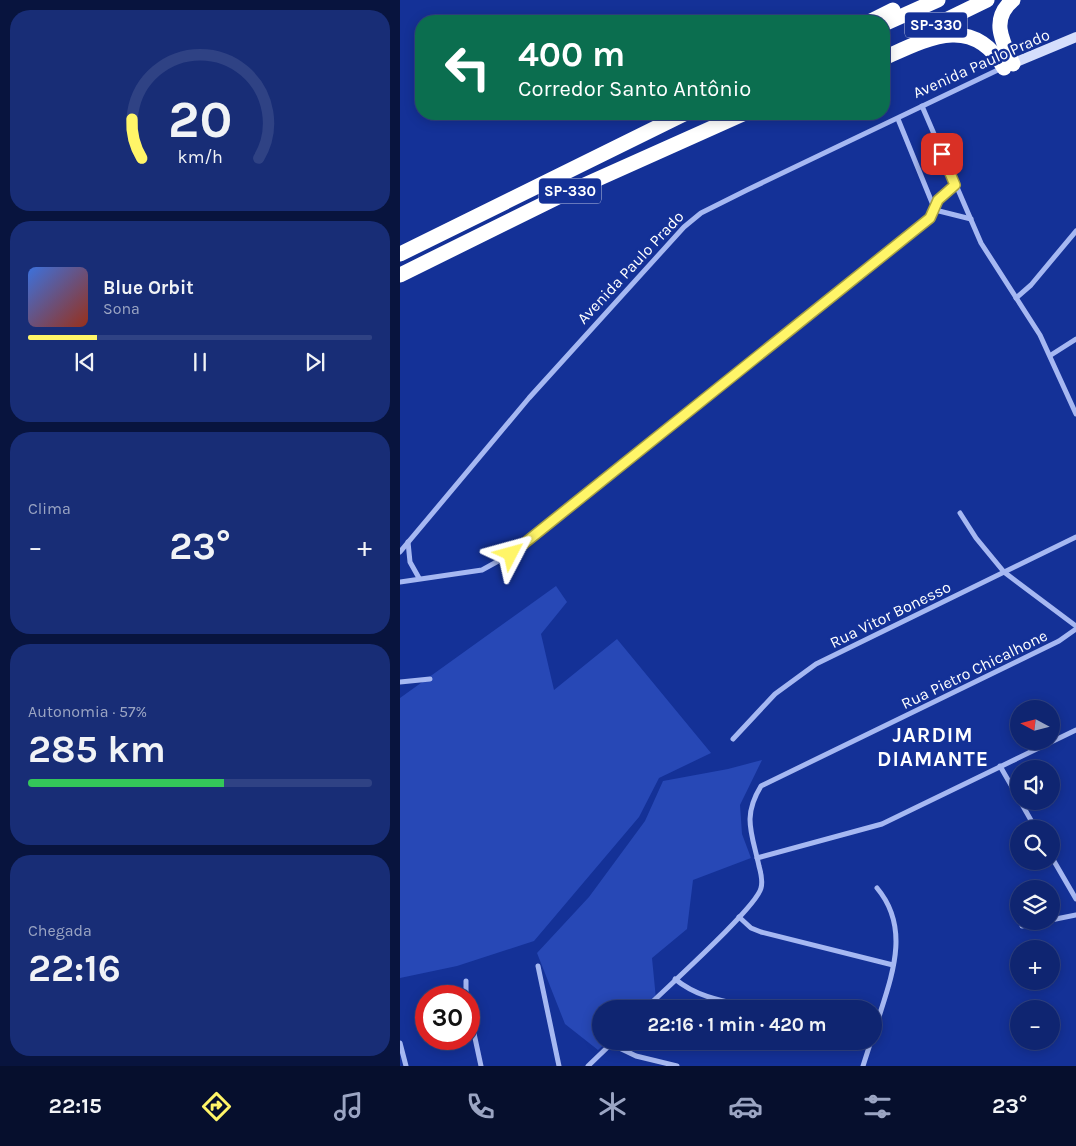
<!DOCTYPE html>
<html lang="pt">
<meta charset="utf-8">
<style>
:root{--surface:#0f2571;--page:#182d76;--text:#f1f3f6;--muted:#9ba5c3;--line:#2f4284;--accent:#fff568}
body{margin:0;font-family:Karla,sans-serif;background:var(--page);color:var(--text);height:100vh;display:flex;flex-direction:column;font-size:19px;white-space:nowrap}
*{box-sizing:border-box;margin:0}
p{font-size:16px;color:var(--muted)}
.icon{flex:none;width:28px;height:28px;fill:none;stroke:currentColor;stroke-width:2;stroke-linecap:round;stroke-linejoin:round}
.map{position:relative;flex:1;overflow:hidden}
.side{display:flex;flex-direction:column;gap:10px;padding:10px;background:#08143e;width:400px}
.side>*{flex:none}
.guide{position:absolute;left:15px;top:15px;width:475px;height:105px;border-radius:20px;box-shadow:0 2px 12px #0003,0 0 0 1px var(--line);background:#0b6e4f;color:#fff;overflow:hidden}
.needle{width:32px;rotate:277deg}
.controls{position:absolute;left:610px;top:700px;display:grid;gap:10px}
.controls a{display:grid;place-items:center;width:50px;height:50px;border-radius:50%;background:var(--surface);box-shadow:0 2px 12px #0003,0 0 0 1px var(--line);font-size:25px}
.speed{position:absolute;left:15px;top:985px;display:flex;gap:10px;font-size:25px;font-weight:700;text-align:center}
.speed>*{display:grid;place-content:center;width:65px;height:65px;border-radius:50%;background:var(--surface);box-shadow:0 2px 12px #0003,0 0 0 1px var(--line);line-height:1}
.speed .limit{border:8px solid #d22;background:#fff;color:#111}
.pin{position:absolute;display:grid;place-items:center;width:42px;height:42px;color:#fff;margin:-21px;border-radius:10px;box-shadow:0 2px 8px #0006}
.me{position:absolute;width:55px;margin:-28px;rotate:51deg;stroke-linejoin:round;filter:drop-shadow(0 0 4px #0008)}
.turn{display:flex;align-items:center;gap:18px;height:105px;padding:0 20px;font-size:22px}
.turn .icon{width:65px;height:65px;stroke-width:2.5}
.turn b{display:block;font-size:35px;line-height:42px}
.big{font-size:38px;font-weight:700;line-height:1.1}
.side .widget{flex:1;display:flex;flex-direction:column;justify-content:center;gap:8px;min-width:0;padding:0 18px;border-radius:20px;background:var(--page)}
.side .dial{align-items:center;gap:0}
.dial svg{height:130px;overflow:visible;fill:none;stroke:var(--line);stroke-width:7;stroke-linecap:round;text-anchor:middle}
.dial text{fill:var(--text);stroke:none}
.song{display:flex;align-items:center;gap:15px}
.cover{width:60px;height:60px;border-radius:8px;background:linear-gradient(135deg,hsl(220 70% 55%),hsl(10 70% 35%))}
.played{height:5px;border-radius:2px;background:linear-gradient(90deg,var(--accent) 20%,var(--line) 20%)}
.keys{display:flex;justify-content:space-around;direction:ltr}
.heat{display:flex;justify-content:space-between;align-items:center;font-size:28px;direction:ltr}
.charge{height:8px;border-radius:4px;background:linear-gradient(90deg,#34c759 57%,var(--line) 0)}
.trip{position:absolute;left:192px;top:1000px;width:290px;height:50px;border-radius:25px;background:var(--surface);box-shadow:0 2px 12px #0003,0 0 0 1px var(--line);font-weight:700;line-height:50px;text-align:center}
.tab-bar{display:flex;height:80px;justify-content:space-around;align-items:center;background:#060f2d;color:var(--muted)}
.tab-bar .icon{width:35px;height:35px}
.tab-bar .selected{color:var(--accent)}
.tab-bar b{font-size:22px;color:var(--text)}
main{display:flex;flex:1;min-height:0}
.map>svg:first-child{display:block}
.green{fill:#2748b6}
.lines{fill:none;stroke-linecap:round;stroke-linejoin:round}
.street{stroke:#a6b8f2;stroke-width:5}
.secondary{stroke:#d5defc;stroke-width:10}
.highway{stroke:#fff;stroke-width:15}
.route-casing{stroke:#a69f44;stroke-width:12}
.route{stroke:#fff568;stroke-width:9}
.labels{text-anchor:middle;stroke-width:5;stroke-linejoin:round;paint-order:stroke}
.shield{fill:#143197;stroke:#b8c1e0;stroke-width:1}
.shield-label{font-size:15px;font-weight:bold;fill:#fff}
.street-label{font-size:16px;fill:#fff;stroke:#143197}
.district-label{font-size:21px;font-weight:bold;letter-spacing:1px;fill:#fff;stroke:#143197}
</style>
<main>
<section class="side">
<div class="widget dial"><svg viewBox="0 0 100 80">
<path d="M14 69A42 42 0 1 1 86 69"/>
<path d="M14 69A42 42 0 0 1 8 45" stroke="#fff568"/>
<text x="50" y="56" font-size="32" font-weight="700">20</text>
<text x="50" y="72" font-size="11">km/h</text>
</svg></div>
<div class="widget">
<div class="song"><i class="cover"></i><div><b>Blue Orbit</b><p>Sona</p></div></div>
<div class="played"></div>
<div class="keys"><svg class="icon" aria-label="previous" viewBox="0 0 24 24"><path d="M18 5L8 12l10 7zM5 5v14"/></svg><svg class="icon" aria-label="pause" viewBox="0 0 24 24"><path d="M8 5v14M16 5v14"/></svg><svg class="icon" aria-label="next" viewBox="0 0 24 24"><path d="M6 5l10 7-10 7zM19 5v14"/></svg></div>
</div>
<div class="widget"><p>Clima</p>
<div class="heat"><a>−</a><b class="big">23°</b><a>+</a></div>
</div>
<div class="widget"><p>Autonomia · 57%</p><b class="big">285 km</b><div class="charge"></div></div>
<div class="widget"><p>Chegada</p><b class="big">22:16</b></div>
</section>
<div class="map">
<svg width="676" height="1066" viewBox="0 0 676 1066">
<rect width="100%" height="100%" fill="#143197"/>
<!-- green -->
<g class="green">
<polygon points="156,586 167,602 141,634 154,690 217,639 311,753 259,778 239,817 134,941 57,966 0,978 0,698"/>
<polygon points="362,760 340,805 342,834 351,858 293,880 287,929 252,958 256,999 244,1009 201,1009 201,1041 208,1041 198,1050 165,1024 137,953 189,897 245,821 263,781 328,769"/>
</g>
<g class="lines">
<!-- street -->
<g class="street">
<polyline points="522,106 581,243 640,335 676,414"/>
<polyline points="498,119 535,210 571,219"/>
<polyline points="616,298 631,285 676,231"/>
<polyline points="651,355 676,339"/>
<polyline points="560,513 576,538 604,572 676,626"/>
<polyline points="8,542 10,562 19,578"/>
<polyline points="0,552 129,398 284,227 301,213 347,190 602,68"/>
<polyline points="0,582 82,570 111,554 530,218 538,200 555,185"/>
<polyline points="0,682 30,679"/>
<polyline points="333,739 375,694 416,664 676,537"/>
<polyline points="600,766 619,799"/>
<polyline points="620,801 636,829"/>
<polyline points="651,856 676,899"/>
<polyline points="357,858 482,824 676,730"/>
<polyline points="339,917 351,928 361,932 493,965"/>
<polyline points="651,920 676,915"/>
<polyline points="622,926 645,921"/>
<polyline points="138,966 159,1066"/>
<path d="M275,979C299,999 329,1002 359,1009"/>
<polyline points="66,981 66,996"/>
<path d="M245,1009C265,989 357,907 361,888C363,881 361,873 359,866C352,833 342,817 361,786L659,641L676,629"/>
<polyline points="69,1010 81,1066"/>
<path d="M474,1033C488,984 514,932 477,888"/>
<polyline points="0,1043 6,1066"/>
<polyline points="211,1044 236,1056 277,1066"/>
<polyline points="188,1066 213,1042"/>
<polyline points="463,1066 471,1041"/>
</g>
<!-- secondary -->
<polyline class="secondary" points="609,65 676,37"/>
<!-- highway -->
<g class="highway">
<polyline points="471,21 493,10"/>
<polyline points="484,24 538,0"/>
<polyline points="517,34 587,0"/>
<path d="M484,58C526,39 573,13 604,68"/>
<path d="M613,64C602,41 590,19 613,0"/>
<polyline points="0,254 284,114"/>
<polyline points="0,275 162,195 343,114"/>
</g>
</g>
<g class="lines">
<!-- route casing -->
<g class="route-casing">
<polyline id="route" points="111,554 530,218 538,200 555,185 542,154"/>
</g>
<!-- route -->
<use href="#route" class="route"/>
</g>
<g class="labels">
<!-- shield labels -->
<g class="shield">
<rect x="505" y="12.5" width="62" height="25" rx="4"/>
<rect x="139" y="178.5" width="62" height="25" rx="4"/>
</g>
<g class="shield-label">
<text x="536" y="30">SP-330</text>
<text x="170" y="196">SP-330</text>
</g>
<!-- street labels -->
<g class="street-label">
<text transform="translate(581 63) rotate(-24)" y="6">Avenida Paulo Prado</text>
<text transform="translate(230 267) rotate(-47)" y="6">Avenida Paulo Prado</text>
<text transform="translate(490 614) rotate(-26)" y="6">Rua Vitor Bonesso</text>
<text transform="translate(574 669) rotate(-26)" y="6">Rua Pietro Chicalhone</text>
</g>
<!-- district labels -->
<g class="district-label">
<text x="533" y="742">JARDIM<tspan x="533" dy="24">DIAMANTE</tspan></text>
</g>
</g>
</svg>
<div class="controls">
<a><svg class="needle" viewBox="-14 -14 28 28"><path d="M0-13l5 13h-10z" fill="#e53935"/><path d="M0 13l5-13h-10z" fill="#9ba5c3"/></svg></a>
<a><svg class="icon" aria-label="sound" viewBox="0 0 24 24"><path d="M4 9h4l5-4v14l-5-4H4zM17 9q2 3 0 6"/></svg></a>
<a><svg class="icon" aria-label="search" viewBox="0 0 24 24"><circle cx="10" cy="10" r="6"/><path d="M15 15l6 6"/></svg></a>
<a><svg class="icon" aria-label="layers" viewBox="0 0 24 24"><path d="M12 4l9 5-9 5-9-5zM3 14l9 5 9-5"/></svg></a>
<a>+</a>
<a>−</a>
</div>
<div class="speed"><div class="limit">30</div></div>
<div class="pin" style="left:542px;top:154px;background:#d93025"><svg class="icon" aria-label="arrive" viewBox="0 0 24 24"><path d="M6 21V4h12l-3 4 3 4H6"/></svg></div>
<svg class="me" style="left:111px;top:554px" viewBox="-20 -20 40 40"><path d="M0-17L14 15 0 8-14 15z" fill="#fff568" stroke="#fff" stroke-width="4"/></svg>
<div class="trip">22:16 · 1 min · 420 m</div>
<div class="guide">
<div class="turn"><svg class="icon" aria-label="left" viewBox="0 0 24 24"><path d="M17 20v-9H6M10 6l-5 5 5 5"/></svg><div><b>400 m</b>Corredor Santo Antônio</div></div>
</div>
</div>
</main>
<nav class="tab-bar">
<b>22:15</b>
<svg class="icon selected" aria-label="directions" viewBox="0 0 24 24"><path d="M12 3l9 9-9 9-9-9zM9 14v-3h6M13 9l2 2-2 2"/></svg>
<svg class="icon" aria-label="music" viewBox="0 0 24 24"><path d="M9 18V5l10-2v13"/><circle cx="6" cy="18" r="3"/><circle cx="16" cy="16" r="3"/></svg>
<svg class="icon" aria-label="phone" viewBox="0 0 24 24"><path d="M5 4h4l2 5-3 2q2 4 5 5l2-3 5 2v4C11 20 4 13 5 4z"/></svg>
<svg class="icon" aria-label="climate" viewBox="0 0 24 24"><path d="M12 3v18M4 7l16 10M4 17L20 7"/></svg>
<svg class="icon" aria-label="car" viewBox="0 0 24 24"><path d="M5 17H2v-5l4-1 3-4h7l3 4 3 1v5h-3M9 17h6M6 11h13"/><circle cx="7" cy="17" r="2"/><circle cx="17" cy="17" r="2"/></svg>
<svg class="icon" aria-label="filters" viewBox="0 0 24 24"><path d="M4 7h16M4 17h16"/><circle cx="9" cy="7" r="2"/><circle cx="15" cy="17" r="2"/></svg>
<b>23°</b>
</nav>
